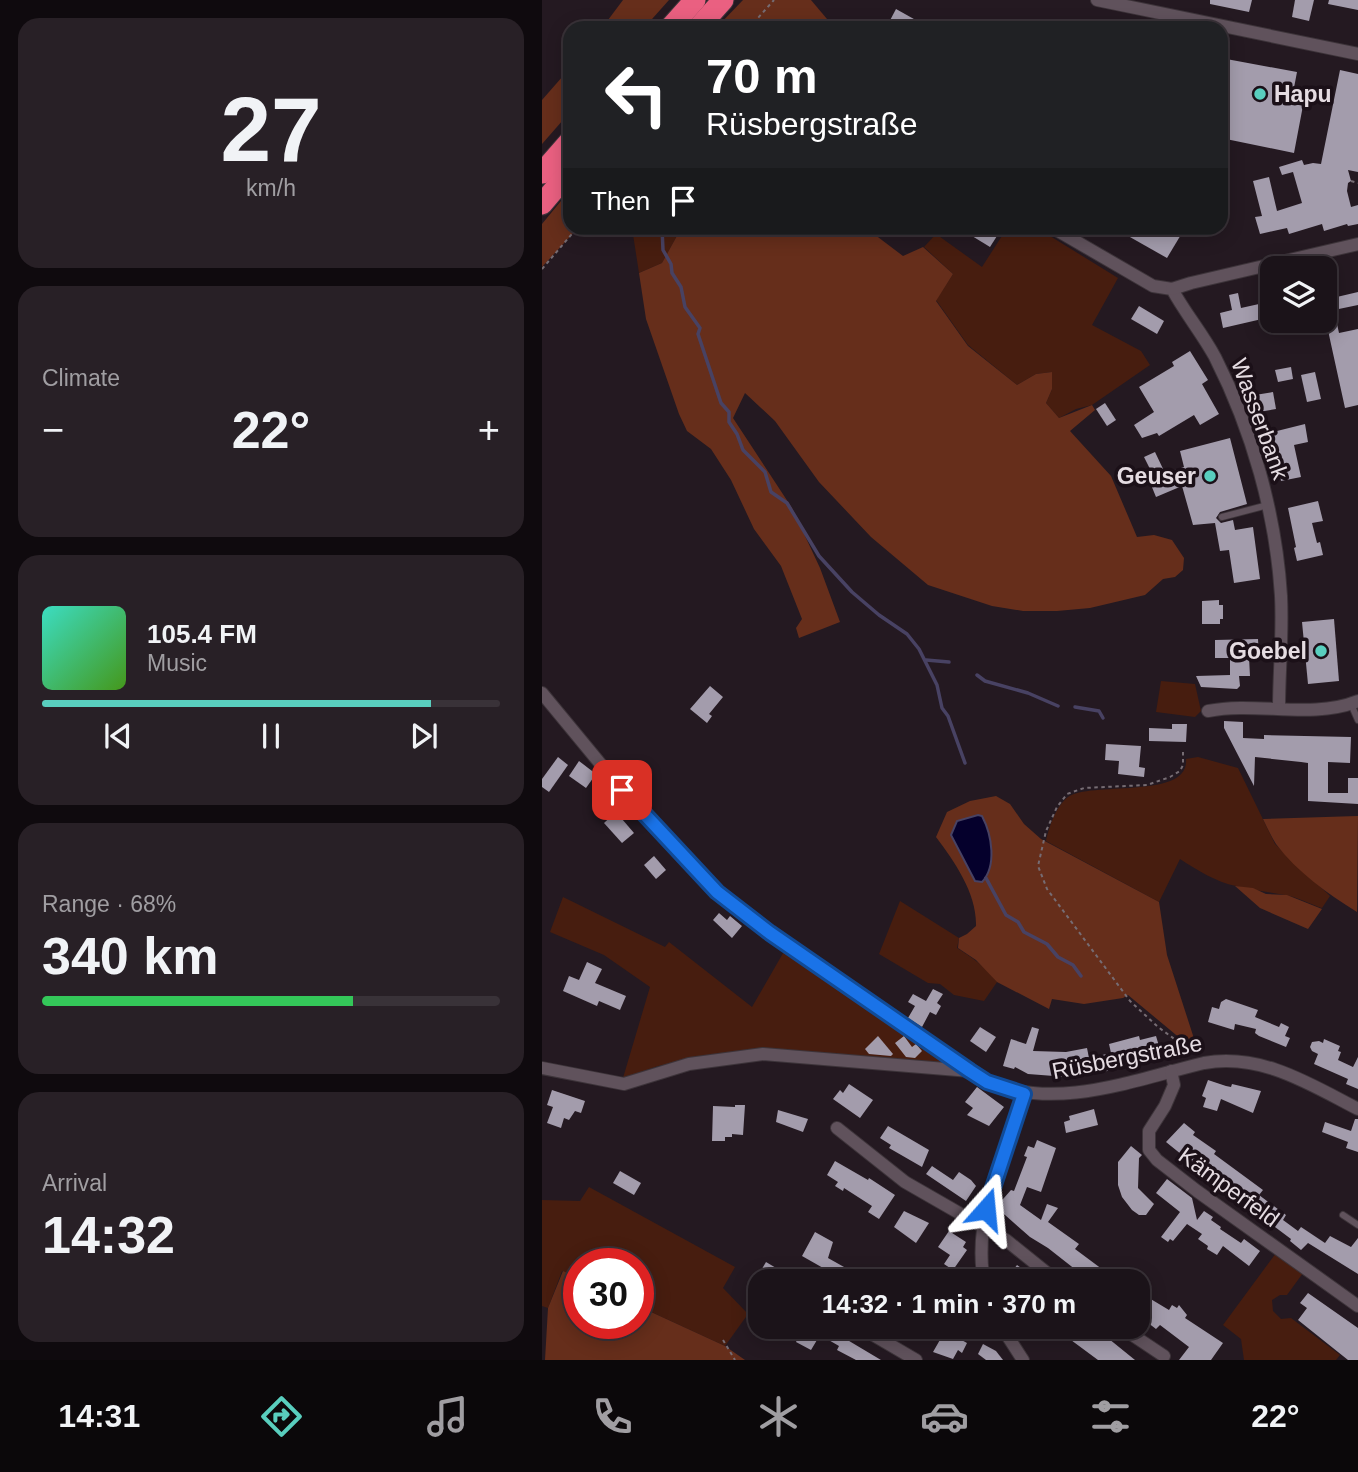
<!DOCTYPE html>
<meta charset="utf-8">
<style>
:root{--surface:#1b1319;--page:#282026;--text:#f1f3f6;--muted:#a09ea2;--line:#393238;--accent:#59cebe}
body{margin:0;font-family:Arial,sans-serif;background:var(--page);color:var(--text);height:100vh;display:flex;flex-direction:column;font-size:26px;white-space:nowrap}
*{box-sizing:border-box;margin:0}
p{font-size:23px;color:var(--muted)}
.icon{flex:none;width:38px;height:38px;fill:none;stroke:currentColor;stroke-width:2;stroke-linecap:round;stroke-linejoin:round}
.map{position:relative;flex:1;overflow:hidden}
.side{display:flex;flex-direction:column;gap:18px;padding:18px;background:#0f0a0e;width:542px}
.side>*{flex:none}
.hud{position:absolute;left:21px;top:21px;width:665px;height:214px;border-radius:21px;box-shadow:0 4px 18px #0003,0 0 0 2px var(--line);background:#202124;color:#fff;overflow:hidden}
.controls{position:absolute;left:718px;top:256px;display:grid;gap:14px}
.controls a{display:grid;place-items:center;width:77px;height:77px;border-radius:14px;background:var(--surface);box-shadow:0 4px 18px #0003,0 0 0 2px var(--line);font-size:35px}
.speed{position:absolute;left:21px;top:1248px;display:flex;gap:14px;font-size:35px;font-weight:700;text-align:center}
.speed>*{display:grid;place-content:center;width:91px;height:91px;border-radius:50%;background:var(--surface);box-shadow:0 4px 18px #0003,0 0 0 2px var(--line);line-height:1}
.speed .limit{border:10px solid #d22;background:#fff;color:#111}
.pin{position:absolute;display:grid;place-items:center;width:60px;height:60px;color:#fff;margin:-30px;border-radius:14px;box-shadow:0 4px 10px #0006}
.me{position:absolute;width:77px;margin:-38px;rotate:18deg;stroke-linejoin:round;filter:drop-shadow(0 0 5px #0008)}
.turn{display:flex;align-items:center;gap:24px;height:147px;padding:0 28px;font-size:32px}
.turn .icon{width:91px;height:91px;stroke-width:2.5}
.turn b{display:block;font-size:49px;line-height:60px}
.then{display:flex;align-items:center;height:66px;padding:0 28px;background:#0003;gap:14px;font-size:26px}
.big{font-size:52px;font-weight:800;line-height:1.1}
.side .card{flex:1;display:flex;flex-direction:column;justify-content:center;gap:10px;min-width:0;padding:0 24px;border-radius:21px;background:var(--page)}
.side .dial{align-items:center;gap:0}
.dial b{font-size:91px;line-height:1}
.song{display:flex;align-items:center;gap:21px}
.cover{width:84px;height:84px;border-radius:10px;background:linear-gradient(135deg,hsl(170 70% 55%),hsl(100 70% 35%))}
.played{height:7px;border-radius:4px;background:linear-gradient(90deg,var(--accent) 85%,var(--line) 85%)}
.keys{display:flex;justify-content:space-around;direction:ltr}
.heat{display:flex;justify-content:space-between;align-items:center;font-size:38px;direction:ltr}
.charge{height:10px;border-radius:5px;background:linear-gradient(90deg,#34c759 68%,var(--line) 0)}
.trip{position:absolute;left:206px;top:1269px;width:402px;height:70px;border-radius:21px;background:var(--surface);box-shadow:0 4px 18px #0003,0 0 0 2px var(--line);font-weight:800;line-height:70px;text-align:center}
.tab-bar{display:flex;height:112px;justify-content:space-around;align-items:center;background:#0b080a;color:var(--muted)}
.tab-bar .icon{width:49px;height:49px}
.tab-bar .on{color:var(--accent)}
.tab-bar b{font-size:32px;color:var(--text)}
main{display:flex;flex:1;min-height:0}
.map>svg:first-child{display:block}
.green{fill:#471d0f}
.forest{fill:#662e1b}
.water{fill:#05002c;stroke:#484263;stroke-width:2}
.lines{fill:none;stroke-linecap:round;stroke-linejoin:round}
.stream{stroke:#484263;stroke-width:3.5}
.building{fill:#a39cac}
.lane-casing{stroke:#3d343a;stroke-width:8}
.street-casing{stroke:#3d343a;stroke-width:14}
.highway-casing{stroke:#3d343a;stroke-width:23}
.path{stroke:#766c73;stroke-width:2;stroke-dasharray:3.5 3.5;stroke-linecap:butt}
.lane{stroke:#60525c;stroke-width:6}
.street{stroke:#60525c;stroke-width:12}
.highway{stroke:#ea6081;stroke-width:21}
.route-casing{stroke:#114b97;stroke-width:18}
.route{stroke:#1a73e8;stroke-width:12}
.poi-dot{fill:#59cebe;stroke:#1b1018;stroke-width:2.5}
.labels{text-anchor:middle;stroke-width:7;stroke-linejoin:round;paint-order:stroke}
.poi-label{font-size:23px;font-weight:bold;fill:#e5dce2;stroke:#1b1018;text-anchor:end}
.street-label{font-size:23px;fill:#e5dce2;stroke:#1b1018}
</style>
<main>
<section class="side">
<div class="card dial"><b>27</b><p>km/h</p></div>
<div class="card"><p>Climate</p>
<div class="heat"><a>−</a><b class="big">22°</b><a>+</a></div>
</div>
<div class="card">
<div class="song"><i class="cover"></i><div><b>105.4 FM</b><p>Music</p></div></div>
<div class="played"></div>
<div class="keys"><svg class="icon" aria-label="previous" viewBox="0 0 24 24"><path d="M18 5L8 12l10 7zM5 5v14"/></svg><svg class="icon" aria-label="pause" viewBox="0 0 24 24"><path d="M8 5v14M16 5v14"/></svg><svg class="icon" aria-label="next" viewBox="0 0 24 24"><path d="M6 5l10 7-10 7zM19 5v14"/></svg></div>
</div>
<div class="card"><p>Range · 68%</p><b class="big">340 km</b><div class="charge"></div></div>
<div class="card"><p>Arrival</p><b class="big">14:32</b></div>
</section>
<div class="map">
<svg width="816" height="1360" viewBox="0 0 816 1360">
<rect width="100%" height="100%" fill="#241921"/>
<!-- green -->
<g class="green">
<polygon points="90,228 132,228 136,234 120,263 97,273"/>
<polygon points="465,228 495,228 576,278 550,325 599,351 608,365 550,405 534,409 517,418 504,403 510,389 510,372 494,374 475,385 426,345 394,300 411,274 382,247 394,234 440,267"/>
<polygon points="619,681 653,684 659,711 653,717 614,712"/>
<path d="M656,757L696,768L733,844L788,896L780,908C768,904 755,897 743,895C726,892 710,890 694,886C674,882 655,870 638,859L617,902L504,841C507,827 514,806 526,797C548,781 648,800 644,759Z"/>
<polygon points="21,897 123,947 127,942 210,1007 244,948 398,1058 399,1061 396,1064 282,1057 141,1061 116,1066 81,1078 108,987 62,955 8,932"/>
<path d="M358,901L417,938L415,948C431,958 444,967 455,982L442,1001L412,995L398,984L386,983L337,954Z"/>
<polygon points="47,1187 193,1267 181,1288 206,1314 183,1346 96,1306 96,1264 37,1264 37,1278 20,1271 6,1308 0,1306 0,1200 38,1201"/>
<polygon points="734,1253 761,1273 745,1295 738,1295 730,1300 731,1311 739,1319 749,1318 798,1355 794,1360 702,1360 699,1339 681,1325"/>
</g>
<!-- forest -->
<g class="forest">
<polygon points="81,0 127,0 102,28 60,28"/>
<polygon points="201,0 269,0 285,19 279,28 174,28"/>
<polygon points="28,68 28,112 0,144 0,100"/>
<polygon points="28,190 28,228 36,228 0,267 0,224"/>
<polygon points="132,228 324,228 361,256 381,247 411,274 394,301 426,346 475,385 494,374 510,372 510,389 504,403 517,418 550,405 553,410 528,431 569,476 595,537 612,535 630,540 642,558 641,570 633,577 621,579 603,595 548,608 515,611 481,611 450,606 386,585 329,537 277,482 233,421 203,393 191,418 250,508 278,568 298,622 257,638 254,628 260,619 239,566 212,529 189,480 169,449 145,431 137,414 104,319 97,273 120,263 136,234"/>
<path d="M454,796L468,804L482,824L499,839L617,902L625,955L657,1054L586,995L581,998L542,1004L510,999L507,1009L455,982L434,960L416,948L417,938L425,934L434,926C435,894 413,862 394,837L405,812L428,801Z"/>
<path d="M815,816H816L815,912C786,894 755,872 734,844C729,836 725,827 721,819Z"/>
<polygon points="693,886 711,888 724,894 745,895 780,909 766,929 718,908"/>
<polygon points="21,1271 37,1278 37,1323 96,1323 96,1306 183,1346 203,1360 3,1360 6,1308"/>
</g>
<!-- water -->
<path class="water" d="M436,815L440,816C450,835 455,866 440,882L433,881L409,835L415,821Z"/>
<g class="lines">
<!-- stream -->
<g class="stream">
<polyline points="120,228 121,250 129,264 130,273 139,287 143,307 158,328 156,334 179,403 187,412 187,422 195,434 201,450 223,472 229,492 245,503 277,556 310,592 337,615 365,634 377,649 395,685 400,708 406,716 423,763"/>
<polyline points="384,660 407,662"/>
<polyline points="435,675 443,681 486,693 516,706"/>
<polyline points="533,707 557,711 561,718"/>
<polyline points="444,878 464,915 476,922 482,932 505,944 516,957 531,965 539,976"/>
</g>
</g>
<!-- building -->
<g class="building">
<polygon points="668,0 710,0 707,12 668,4"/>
<polygon points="753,0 772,0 767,21 750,17"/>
<polygon points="787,0 816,0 816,10 786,4"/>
<polygon points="354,9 388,28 344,28"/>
<polygon points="679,58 755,72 751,93 763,95 752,153 679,138"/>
<polygon points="798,70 816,74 816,172 806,170 809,181 806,183 805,191 809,207 816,205 816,224 806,226 805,224 782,231 780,224 747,234 745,228 718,234 713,217 720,216 711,181 727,177 735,211 760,203 751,172 740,175 737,167 760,160 762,165 771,163 779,164"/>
<polygon points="417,228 460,228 448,247"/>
<polygon points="572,228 643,228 625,258"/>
<polygon points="816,292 816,305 792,310 797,333 816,329 816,405 803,408 787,335 782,300"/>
<polygon points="696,293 699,308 717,304 720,319 681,328 678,313 690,310 687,295"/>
<polygon points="597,306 622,321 615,334 589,319"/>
<polygon points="648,351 666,380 660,384 677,414 658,425 652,415 617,436 615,433 600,438 592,425 612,412 597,387 632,366 630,362"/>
<polygon points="749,367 751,379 736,382 733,370"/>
<polygon points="773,372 779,399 765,402 759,375"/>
<polygon points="731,392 734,409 717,412 713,395"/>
<polygon points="563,403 574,420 565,426 554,409"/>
<polygon points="763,424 766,442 752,445 759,477 739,481 731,432"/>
<polygon points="688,438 705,504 678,512 674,518 679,523 691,520 693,530 711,527 718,579 692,583 687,550 678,551 673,523 651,525 640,486 614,497 605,475 610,473 602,457 613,452 623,473 642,467 638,451"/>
<polygon points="776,501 781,521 770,523 775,543 778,542 781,555 755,561 752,548 754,547 746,508"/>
<polygon points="677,600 677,605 681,605 681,619 678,619 678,624 660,624 660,601"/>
<polygon points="792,619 797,681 766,684 760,622"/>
<polygon points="716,639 717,657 707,657 708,676 697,676 698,686 695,689 659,687 654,676 688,675 688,658 673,658 673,640"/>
<polygon points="168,686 181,697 167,714 170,716 165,723 148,709"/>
<polygon points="682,721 701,722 701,738 722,739 722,735 809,737 808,763 786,762 786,793 806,793 806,778 816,778 816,804 766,801 766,763 759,762 713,757 712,786 682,728"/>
<polygon points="630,724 645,724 644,742 607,741 607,728 630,729"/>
<polygon points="564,744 599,746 597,767 603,768 602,777 576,774 577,761 563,760"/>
<polygon points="16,757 26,765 7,792 0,787 0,779"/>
<polygon points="37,761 54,774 44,788 27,776"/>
<polygon points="74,812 92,833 80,843 62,823"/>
<polygon points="112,856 124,870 114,879 102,865"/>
<polygon points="177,913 185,920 188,916 200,926 190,938 171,920"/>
<polygon points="45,962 60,969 53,983 84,996 78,1010 57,1001 55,1006 21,991 27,976 37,980"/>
<polygon points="391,989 401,994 395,1003 399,1006 394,1015 388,1012 380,1027 366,1018 373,1006 366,1002 371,994 384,1001"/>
<polygon points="684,999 716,1010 713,1017 737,1027 739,1023 747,1027 743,1036 748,1038 744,1047 717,1036 713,1033 714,1029 693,1024 692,1030 666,1022 670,1007 677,1009 679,1002"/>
<polygon points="438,1027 454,1037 444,1052 428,1041"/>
<polygon points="490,1027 497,1029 491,1051 524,1052 545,1048 547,1058 569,1053 567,1044 597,1036 598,1040 614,1036 617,1046 622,1045 625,1054 572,1070 525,1077 486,1074 473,1067 472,1069 461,1066 469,1039 484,1044"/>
<polygon points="336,1036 351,1054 349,1056 327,1054 323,1049"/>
<polygon points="362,1036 370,1047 374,1044 380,1051 373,1058 364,1057 353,1043"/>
<polygon points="782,1039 798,1046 796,1051 799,1052 796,1060 811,1067 816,1057 816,1089 804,1084 806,1079 772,1064 776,1054 770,1051 768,1047 770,1042 777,1041 781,1043"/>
<polygon points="666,1080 684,1086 689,1087 690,1084 719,1091 711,1113 679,1099 675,1111 661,1107 664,1098 660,1096"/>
<polygon points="307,1084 331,1100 318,1118 291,1099 298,1090 301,1093"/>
<polygon points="435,1087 462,1107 447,1126 425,1115 431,1108 423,1102"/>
<polygon points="10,1090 43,1101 39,1113 33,1111 27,1120 22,1118 19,1128 5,1123 11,1107 5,1105"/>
<polygon points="193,1105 203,1105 201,1135 190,1134 190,1137 183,1137 183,1141 170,1141 171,1106 193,1107"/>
<polygon points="552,1109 556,1125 524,1133 522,1122 528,1120 527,1116"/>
<polygon points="236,1110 266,1119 261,1132 234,1122"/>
<polygon points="813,1119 816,1119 816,1152 804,1148 806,1142 780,1132 783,1122 809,1131"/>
<polygon points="642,1123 653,1132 651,1135 674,1151 672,1154 721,1190 717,1195 744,1215 741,1220 756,1231 759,1227 783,1243 788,1236 809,1247 816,1238 816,1274 766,1243 759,1250 748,1241 749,1239 696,1199 700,1194 685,1183 681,1188 624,1142"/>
<polygon points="346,1126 387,1150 380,1167 347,1148 349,1145 338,1138"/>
<polygon points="495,1140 514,1148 499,1192 485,1187 478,1205 499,1220 505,1204 516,1208 506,1222 537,1244 533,1249 576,1281 548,1281 506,1248 488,1237 454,1207 469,1190 472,1191 485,1157 482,1156 486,1146 492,1148"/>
<polygon points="589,1146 600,1155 597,1158 596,1188 612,1204 604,1215 597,1215 590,1210 580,1197 576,1185 576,1162"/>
<polygon points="293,1161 326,1180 327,1178 353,1195 337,1219 326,1212 330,1206 302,1188 301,1191 293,1186 296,1182 285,1175"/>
<polygon points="390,1166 411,1180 417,1172 429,1180 434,1186 424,1201 384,1174"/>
<polygon points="78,1171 99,1183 92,1195 71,1183"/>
<polygon points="625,1179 650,1198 655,1220 662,1211 671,1217 669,1220 679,1227 678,1229 699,1243 702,1239 718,1251 707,1266 681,1246 675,1255 665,1249 666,1246 656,1239 660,1234 645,1224 631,1241 628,1239 626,1242 619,1237 638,1212 614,1193"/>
<polygon points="362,1211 387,1223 374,1243 352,1227"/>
<polygon points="407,1231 424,1242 421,1247 425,1250 411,1270 402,1264 408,1255 396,1247"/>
<polygon points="273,1232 291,1242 286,1258 327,1281 304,1281 260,1256"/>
<polygon points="224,1262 256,1281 228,1281 217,1274"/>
<polygon points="475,1265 497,1281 463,1281"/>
<polygon points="597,1292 627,1310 630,1305 635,1308 637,1305 645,1315 643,1318 681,1343 669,1360 637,1360 647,1347 618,1325 614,1329 597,1316"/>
<polygon points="766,1293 816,1328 816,1360 806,1360 756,1320 765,1308 758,1303"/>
<polygon points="240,1326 282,1326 339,1360 314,1360 295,1350 297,1346 278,1335 269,1350 254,1342 257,1336"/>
<polygon points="510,1326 551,1326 593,1360 556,1360"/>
<polygon points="403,1331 425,1343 420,1353 416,1350 411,1359 391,1352"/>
<polygon points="441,1344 454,1351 461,1360 444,1360 436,1354"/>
</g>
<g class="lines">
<!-- lane casing -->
<g class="lane-casing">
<g id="lane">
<polyline points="680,517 726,505"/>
<polyline points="809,704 816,720"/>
<polyline points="801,1215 816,1225"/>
</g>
</g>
<!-- street casing -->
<g class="street-casing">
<g id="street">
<polyline points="555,0 816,54"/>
<path d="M511,228L611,286L630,289C643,313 660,333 673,357C710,430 734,514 739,596C741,634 737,671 737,708"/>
<polyline points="630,289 649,283 816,244"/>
<path d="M0,693L80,790L175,892L227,933L445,1082C516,1111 591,1080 662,1063C719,1053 766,1083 816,1109"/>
<path d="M666,711C715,701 768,720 816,701"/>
<polyline points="0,1068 82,1084 147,1064 221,1054 428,1071"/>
<polyline points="629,1071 632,1085 623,1106 607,1131 607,1150 615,1160 655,1191 816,1306"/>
<polyline points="295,1128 363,1182 464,1240 515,1281"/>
<path d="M442,1281C430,1217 463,1153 482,1094"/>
<polyline points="316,1326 374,1360"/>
<polyline points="459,1326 481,1360"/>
<polyline points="577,1326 622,1356"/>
</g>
</g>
<!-- highway casing -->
<g class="highway-casing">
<g id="highway">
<polyline points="128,28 153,0"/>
<polyline points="156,28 181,0"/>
<polyline points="0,173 28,141"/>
<polyline points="0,204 28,171"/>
</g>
</g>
<!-- path -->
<g class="path">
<polyline points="207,28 232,0"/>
<polyline points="809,181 816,183"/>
<polyline points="0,269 35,228"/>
<polyline points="641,752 641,765 638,771 628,777 605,785 542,788 525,794 515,807 504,831 496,866 505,889 588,1001 616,1027 653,1054"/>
<polyline points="181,1340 193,1360"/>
</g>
<!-- lane -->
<use href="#lane" class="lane"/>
<!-- street -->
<use href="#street" class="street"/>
<!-- highway -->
<use href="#highway" class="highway"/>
</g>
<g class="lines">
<!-- route casing -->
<g class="route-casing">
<polyline id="route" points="80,790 175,892 228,933 428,1071 445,1082 482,1094 444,1209"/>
</g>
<!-- route -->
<use href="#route" class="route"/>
</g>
<!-- markers -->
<g class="poi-dot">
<circle cx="718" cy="94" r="7"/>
<circle cx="668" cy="476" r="7"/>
<circle cx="779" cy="651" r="7"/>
</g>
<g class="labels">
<!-- poi labels -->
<g class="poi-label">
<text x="732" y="102" text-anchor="start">Hapu</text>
<text x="654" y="484">Geuser</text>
<text x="765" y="659">Goebel</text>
</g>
<!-- street labels -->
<g class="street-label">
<text transform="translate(718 419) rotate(70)" y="8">Wasserbank</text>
<text transform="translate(585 1057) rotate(-11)" y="8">Rüsbergstraße</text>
<text transform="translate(687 1187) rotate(36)" y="8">Kämperfeld</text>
</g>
</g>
</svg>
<div class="controls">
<a><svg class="icon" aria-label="layers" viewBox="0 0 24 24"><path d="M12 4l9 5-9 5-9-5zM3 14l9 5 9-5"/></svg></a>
</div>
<div class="speed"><div class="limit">30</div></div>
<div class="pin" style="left:80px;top:790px;background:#d93025"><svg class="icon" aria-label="arrive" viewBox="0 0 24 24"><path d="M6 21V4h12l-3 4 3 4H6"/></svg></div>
<svg class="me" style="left:444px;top:1209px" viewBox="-20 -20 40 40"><path d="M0-17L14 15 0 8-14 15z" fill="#1a73e8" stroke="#fff" stroke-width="4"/></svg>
<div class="trip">14:32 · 1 min · 370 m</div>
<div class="hud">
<div class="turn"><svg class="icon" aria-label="left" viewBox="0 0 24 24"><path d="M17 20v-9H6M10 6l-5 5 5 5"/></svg><div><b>70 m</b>Rüsbergstraße</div></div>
<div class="then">Then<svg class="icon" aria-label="arrive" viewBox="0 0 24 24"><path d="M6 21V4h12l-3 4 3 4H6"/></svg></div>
</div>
</div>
</main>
<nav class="tab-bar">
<b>14:31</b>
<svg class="icon on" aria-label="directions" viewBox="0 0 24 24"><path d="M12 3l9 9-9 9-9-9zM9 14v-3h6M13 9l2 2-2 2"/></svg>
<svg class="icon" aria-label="music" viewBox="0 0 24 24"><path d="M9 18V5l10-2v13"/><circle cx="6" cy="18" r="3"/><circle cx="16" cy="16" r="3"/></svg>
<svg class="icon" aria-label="phone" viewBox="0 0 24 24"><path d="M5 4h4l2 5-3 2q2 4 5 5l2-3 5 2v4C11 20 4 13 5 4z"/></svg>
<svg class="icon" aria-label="climate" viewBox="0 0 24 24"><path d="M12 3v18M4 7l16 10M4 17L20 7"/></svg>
<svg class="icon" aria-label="car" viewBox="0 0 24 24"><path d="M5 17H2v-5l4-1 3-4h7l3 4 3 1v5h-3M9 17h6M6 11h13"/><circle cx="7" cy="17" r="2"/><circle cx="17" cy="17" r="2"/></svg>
<svg class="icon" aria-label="filters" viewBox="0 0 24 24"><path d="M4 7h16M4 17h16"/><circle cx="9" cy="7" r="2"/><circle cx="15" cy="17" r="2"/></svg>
<b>22°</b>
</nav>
